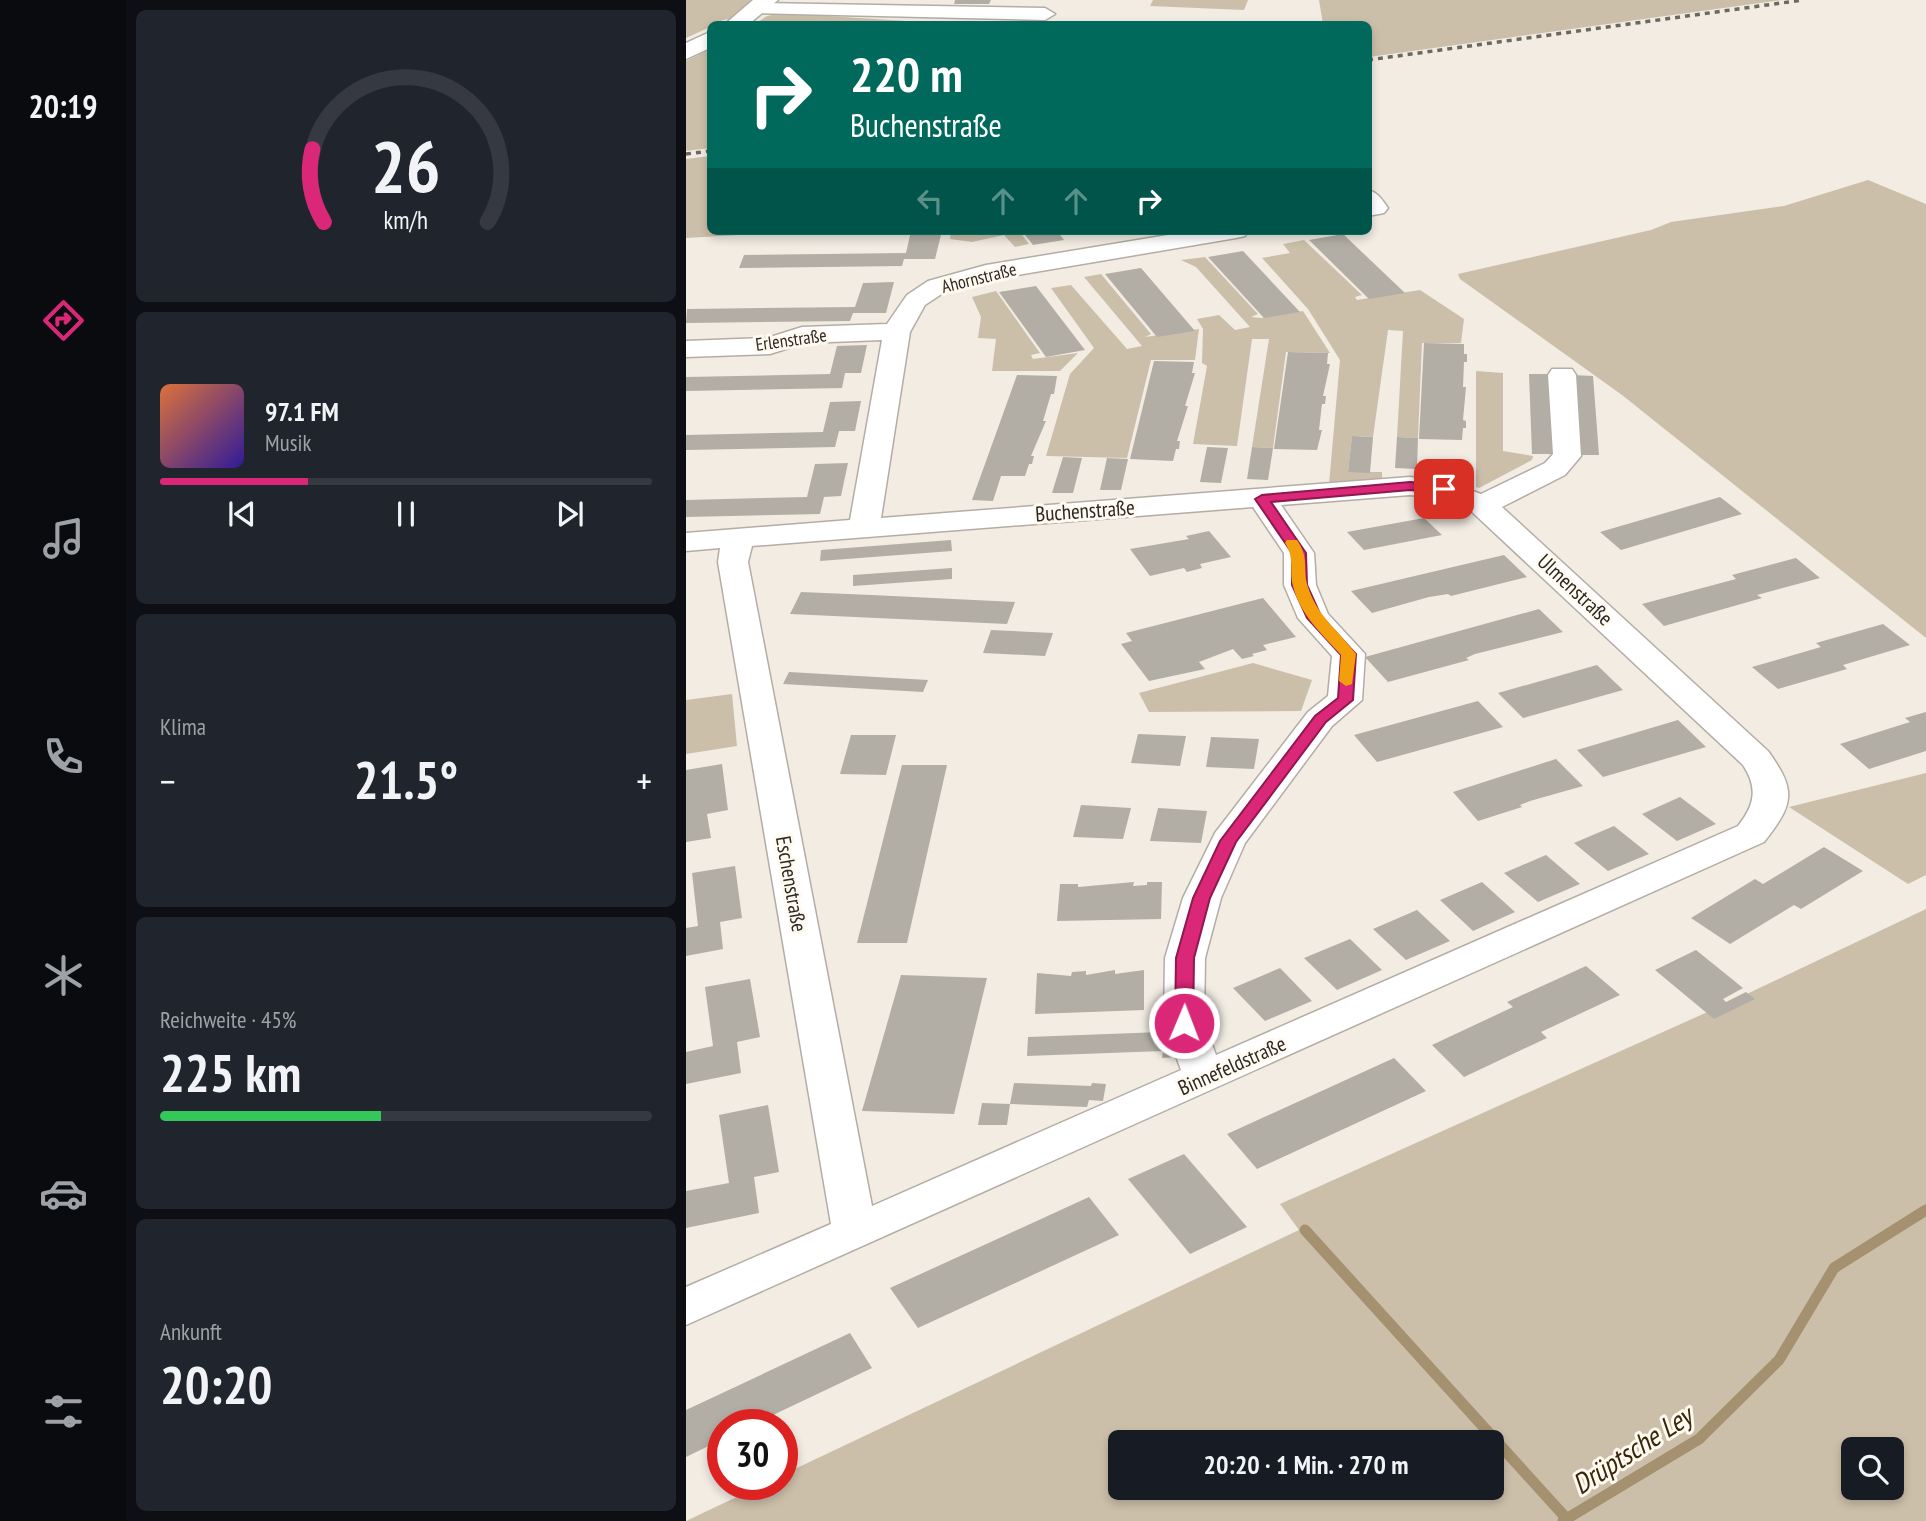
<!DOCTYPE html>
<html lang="de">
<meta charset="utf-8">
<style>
:root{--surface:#171b24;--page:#20242c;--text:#f1f3f6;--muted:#9ea1a6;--line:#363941;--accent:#db2777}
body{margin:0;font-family:"PT Sans Narrow",sans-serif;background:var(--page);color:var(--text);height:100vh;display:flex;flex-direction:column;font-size:26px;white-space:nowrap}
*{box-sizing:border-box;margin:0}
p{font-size:23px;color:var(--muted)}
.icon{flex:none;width:38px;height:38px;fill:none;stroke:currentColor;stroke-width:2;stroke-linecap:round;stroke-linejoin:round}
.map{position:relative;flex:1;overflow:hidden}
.side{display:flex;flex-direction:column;gap:10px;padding:10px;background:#0d0f14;width:560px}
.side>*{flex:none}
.top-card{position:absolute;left:21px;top:21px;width:665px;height:214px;border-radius:10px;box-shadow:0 4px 10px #0003;background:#00695c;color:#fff;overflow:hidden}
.tools{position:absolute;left:1155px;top:1437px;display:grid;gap:14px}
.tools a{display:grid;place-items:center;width:63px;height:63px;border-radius:10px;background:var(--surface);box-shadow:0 4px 10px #0003;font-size:35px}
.speed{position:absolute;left:21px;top:1409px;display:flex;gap:14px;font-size:35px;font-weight:700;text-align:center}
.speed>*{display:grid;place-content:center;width:91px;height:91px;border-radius:50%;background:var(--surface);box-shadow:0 4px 10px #0003;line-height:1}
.speed .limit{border:10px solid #d22;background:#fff;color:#111}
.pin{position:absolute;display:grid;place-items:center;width:60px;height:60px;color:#fff;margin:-30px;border-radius:14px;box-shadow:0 4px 10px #0006}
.me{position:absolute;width:77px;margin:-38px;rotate:1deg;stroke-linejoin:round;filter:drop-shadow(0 0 5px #0008)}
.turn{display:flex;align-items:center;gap:24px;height:147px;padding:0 28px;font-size:32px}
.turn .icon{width:91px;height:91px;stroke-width:2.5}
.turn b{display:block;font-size:49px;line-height:60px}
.lanes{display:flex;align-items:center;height:66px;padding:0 28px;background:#0003;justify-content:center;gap:35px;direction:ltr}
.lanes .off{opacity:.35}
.big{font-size:52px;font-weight:700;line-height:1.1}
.side .card{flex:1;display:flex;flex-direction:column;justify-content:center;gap:10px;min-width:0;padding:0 24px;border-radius:10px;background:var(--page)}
.side .dial{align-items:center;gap:0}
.dial svg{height:182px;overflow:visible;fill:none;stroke:var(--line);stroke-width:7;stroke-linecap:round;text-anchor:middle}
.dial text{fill:var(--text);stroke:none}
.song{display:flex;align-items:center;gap:21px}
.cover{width:84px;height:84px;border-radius:10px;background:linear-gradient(135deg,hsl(20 70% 55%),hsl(250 70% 35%))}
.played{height:7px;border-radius:4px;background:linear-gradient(90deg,var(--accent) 30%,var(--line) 30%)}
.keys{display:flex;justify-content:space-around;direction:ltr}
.heat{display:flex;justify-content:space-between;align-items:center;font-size:38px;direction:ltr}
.charge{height:10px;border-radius:5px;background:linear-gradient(90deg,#34c759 45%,var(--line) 0)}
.trip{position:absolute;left:422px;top:1430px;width:396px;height:70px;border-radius:10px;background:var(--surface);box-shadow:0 4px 10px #0003;font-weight:700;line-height:70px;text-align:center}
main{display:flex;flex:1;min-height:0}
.dock{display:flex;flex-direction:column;width:126px;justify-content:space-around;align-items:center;background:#090b0e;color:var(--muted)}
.dock .icon{width:49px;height:49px}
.dock .current{color:var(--accent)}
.dock b{font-size:32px;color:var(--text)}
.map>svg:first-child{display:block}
.green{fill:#ccbfaa;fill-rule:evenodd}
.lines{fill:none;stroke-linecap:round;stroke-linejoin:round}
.stream{stroke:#a5906f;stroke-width:11}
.building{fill:#b3aea5}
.street-casing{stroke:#b3ada5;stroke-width:3}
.secondary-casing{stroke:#b3ada5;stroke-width:3}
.street{fill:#fff;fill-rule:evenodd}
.secondary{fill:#fff;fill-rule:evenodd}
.rail{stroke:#6b6862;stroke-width:3.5;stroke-dasharray:5 5;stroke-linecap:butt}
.route{fill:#db2777;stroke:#8e194d;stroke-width:2}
.slow{fill:#f59e0b}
.labels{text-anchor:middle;stroke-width:6;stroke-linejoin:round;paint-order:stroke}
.far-street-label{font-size:18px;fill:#2a2824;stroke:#fff9f0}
.street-label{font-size:21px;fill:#2a2824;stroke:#fff9f0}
.near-water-label{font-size:28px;font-style:italic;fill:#372609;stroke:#fff9f0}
</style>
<main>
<nav class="dock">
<b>20:19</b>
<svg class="icon current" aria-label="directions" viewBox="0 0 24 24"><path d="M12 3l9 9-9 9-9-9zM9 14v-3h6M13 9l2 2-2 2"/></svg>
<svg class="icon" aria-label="music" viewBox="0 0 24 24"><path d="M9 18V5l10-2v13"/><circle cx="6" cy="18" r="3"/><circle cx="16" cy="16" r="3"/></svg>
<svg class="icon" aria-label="phone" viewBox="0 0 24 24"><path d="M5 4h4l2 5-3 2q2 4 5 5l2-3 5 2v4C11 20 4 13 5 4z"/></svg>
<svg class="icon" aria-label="climate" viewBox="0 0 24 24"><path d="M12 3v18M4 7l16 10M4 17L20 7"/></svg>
<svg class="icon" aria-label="car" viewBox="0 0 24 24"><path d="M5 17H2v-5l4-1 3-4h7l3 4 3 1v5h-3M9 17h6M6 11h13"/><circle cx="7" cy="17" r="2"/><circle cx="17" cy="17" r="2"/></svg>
<svg class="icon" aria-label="filters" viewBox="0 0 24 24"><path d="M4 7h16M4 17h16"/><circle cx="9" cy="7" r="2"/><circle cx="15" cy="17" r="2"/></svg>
</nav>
<section class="side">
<div class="card dial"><svg viewBox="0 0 100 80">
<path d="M14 69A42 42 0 1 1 86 69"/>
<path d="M14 69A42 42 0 0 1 9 37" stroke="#db2777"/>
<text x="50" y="56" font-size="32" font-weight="700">26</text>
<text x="50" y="72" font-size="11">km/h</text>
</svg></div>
<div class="card">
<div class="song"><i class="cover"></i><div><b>97.1 FM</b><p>Musik</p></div></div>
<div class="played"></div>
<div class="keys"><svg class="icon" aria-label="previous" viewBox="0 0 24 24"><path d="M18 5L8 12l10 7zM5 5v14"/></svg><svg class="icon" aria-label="pause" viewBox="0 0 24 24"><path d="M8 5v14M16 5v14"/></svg><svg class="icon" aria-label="next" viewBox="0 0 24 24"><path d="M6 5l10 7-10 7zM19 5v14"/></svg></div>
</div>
<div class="card"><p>Klima</p>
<div class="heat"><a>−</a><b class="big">21.5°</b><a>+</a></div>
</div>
<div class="card"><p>Reichweite · 45%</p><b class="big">225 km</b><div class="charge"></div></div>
<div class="card"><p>Ankunft</p><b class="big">20:20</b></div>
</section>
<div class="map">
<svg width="1240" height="1521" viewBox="0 0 1240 1521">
<rect width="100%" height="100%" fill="#f2ece3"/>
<!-- green -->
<g class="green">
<polygon points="0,0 65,0 45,18 24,24 24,27 0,38"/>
<polygon points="467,0 562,0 558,10 464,6"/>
<polygon points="633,0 1096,0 683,57 682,24 637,24"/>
<polygon points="96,13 235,22 234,24 69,24 81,16"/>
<polygon points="24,49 24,148 0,151 0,61"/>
<polygon points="24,156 24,231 123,231 0,238 0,159"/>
<polygon points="1182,180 1240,204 1240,638 936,395 774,279 772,274 965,230 985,222 1098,206"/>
<polygon points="265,231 333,231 343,244 329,247 318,235 286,242 264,239"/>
<polygon points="618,240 676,295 669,297 671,300 734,290 778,319 775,343 736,343 732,438 711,437 717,331 702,330 687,437 666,436 662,472 696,472 696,479 643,484 654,360 622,309 576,258 604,253 597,244"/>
<polygon points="519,257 572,314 565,317 575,318 617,311 644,353 600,352 587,448 566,447 583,339 566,339 551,446 507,444 521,366 516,363 517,329 511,319 533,315 549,330 564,327 510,267 495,260"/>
<polygon points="415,274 465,334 459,337 513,329 509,360 465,360 441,458 360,456 384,374 408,348 365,288 385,285 441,349 456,346 398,277"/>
<polygon points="310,291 354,353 345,355 347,359 392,353 374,371 306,371 310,339 292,338 295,317 286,297"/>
<polygon points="790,371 817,373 817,451 847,456 846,460 793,488 790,487"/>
<polygon points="567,663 626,680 615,711 463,712 453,693"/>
<polygon points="46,694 51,746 0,754 0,700"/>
<polygon points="1240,773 1240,875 1222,884 1103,807"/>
<path d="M1240,909V1521H0L78,1484H96V1475L613,1230L594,1204L1046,1001ZM434,1442H805V1488H434ZM1167,1449H1206V1488H1167Z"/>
</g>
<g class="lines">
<!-- stream -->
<g class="stream">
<polyline points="619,1230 881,1519"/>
<polyline points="877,1521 1013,1439 1093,1360 1148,1268 1240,1210"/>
</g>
</g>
<!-- building -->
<g class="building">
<polygon points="269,0 305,0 303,4 268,4"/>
<polygon points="225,231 256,231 249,259 218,259 216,266 53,268 58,255 220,253"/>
<polygon points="336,231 371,231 378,240 347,245"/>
<polygon points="657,234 719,293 683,299 623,240"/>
<polygon points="557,251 614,312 578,318 522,257"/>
<polygon points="455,268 509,331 471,337 419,274"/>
<polygon points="208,282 200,313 167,313 164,321 0,323 1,309 169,307 177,283"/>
<polygon points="350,286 399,350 360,357 313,292"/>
<polygon points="738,343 778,344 778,354 781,354 781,362 778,362 777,387 780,387 777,420 780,421 780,428 777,428 776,440 733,439"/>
<polygon points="181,345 175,373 159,373 156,388 0,391 0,377 144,374 151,346"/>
<polygon points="602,352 642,353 641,364 644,364 637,396 640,396 639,404 636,404 633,430 636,430 631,450 588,449"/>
<polygon points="468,361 508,362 506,373 509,373 499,406 502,406 491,441 494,441 493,449 490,449 487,461 444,459"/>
<polygon points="843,374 863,374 867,454 846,454"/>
<polygon points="331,375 371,376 368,394 365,394 357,421 360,421 345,456 348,456 346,464 343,464 339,476 315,476 307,501 286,500"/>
<polygon points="887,375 907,376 913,455 892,455"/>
<polygon points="175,401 169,431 153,431 149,447 0,450 0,435 137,432 144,402"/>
<polygon points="666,436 687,437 684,473 662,472"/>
<polygon points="711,437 732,438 731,469 709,468"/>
<polygon points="521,447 542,448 535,483 514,482"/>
<polygon points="566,447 587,448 582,480 561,479"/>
<polygon points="377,457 396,458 387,493 366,493"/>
<polygon points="421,458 442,459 435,490 414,490"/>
<polygon points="162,463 155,496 138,497 134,514 0,517 0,500 121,497 129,464"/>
<polygon points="1034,497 1056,514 935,550 914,532"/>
<polygon points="738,518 756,535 678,550 661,532"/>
<polygon points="523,531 545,557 514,564 516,568 501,572 498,568 464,576 444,549 503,539 500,536"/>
<polygon points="265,540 266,551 134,561 135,550"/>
<polygon points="818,555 841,577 765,596 762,594 743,597 686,613 665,591"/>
<polygon points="1110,558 1134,578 1071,595 1076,598 978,626 956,604 1050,579 1046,575"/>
<polygon points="266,568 266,579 167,586 167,575"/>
<polygon points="115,592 186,595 329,602 321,624 104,614"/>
<polygon points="577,598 610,637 577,645 581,650 566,654 568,656 556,659 547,649 513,662 519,669 463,681 435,644 446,641 440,633"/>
<polygon points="853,609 877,632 789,654 780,658 783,660 702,682 679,657"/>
<polygon points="1197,624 1224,645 1157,665 1161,669 1092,689 1066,667 1135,647 1130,643"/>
<polygon points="305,630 367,633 359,656 297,653"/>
<polygon points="911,665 937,690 837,718 812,693"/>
<polygon points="103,672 242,680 237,692 97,684"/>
<polygon points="792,701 817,727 691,762 668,735"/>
<polygon points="1240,712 1240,751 1183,769 1154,744 1224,722 1219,718"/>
<polygon points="992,720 1020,747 917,777 891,750"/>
<polygon points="452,734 500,736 494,766 445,763"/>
<polygon points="165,735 210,735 200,775 154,774"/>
<polygon points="525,737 573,739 568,769 520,767"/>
<polygon points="870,759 897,786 844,801 834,805 836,807 792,821 767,792"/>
<polygon points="36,764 42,810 21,814 25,838 0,842 0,770"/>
<polygon points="216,765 261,765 221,943 171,943"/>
<polygon points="994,797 1030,824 991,841 956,814"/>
<polygon points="395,805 445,808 437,839 387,837"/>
<polygon points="472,808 521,811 515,843 464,841"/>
<polygon points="928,826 963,854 922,871 888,843"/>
<polygon points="1138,847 1177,871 1115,909 1108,905 1044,944 1005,918 1069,879 1077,884"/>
<polygon points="860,855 894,884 852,902 818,873"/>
<polygon points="49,866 56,918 34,922 37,949 0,956 0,928 12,926 6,873"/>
<polygon points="448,882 447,886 461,885 461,882 476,882 475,919 371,921 374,884 392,884 392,887"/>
<polygon points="796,882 829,912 787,931 754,900"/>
<polygon points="731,910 764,941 720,960 687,929"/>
<polygon points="664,939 696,970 651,990 618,958"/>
<polygon points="1010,950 1057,988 1037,999 1040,1002 1060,992 1069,999 1028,1019 969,970"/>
<polygon points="900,966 934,995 855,1032 861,1038 778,1077 746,1045 827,1007 821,1002"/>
<polygon points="594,968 626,1001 579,1021 547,988"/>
<polygon points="429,970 429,974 458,970 458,1010 349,1014 351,973 385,976 386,972 400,971 400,975"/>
<polygon points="215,975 301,978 268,1114 176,1111"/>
<polygon points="64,979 74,1037 51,1042 55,1073 0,1084 0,1052 27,1046 19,987"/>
<polygon points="476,1032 477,1039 491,1039 490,1057 476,1058 477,1051 341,1056 342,1037"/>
<polygon points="708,1058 740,1091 571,1169 541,1134"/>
<polygon points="328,1083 405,1086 406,1083 420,1084 417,1101 403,1100 401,1107 324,1104"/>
<polygon points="296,1103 324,1104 321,1125 292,1125"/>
<polygon points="82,1105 93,1172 68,1177 73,1213 0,1228 0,1191 43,1183 33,1115"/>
<polygon points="498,1154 561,1227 504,1254 442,1179"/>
<polygon points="403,1197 433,1235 232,1328 204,1288"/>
<polygon points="164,1333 186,1368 68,1424 37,1424 37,1439 0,1457 0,1410"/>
</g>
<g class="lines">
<!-- street casing -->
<g class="street-casing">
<g id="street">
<polygon points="70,3 359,8 369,14 359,20 63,13 60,9"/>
<path d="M682,190C693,193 696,200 702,208L698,213L682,216Z"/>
<path d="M506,231H562L559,236L550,238L302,280L260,291L239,305L224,332L195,518L724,477L758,481L795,494L859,463L867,454L862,375L866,369H886L890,375L895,456L879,475L816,507L1082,751C1111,791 1108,804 1078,842L0,1325V1287L145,1224L32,562L34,548L0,551V533L164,520L196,340L119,343L84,354L0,357V341L81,338L116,327L201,324L221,295L242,281L300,265ZM724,495L752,498L785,511L1057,765C1072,788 1069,805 1052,826L530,1055L518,1023L519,958L535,898L559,843L646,726L676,700L679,654L642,614L630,585L628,553L595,505ZM567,507L598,553V585L612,618L646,656L642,696L622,712L529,833L497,898L479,958L478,1023L495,1070L186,1206L62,562L66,546Z"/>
</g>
</g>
<!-- secondary casing -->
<g class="secondary-casing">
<g id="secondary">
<polygon points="67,0 92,0 63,24 39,24"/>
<polygon points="24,32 24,48 0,59 0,43"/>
</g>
</g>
<!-- street -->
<use href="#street" class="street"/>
<!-- secondary -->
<use href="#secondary" class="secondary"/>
<!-- rail -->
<g class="rail">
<polyline points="682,60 1117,0"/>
<polyline points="0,154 24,151"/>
</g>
</g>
<!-- route -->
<polygon class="route" points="724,482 758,485 765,489 758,494 724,490 585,502 620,553 621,585 635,616 670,654 667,700 640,722 550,842 524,898 508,958 507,1023 505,1027 492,1027 489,1023 490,958 507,898 534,841 629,716 652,698 655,655 621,618 606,585 606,553 569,499 576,495"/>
<!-- slow -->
<path class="slow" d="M601,540H611C624,559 616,568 622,587C631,616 653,631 670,654L666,684L660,686L653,681L655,655C636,634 614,615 607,586C603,570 609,558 599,543Z"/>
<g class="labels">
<!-- far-street labels -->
<g class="far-street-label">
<text transform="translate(293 278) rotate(-14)" y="6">Ahornstraße</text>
<text transform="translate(105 340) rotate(-8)" y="6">Erlenstraße</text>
</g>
<!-- street labels -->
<g class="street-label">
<text transform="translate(399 511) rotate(-4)" y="7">Buchenstraße</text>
<text transform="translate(889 590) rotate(43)" y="7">Ulmenstraße</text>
<text transform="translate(105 884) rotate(80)" y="7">Eschenstraße</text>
<text transform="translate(546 1066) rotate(-24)" y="7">Binnefeldstraße</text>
</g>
<!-- near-water labels -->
<g class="near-water-label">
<text transform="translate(946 1450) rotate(-33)" y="10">Drüptsche Ley</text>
</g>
</g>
</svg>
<div class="tools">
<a><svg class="icon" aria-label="search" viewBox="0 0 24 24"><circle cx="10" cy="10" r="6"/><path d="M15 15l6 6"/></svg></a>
</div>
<div class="speed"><div class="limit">30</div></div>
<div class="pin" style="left:758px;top:489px;background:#d93025"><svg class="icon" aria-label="arrive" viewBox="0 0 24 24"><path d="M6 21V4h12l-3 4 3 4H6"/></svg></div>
<svg class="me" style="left:498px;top:1023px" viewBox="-20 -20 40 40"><circle r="17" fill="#db2777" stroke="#fff" stroke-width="3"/><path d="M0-11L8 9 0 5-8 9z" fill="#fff"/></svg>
<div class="trip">20:20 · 1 Min. · 270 m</div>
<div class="top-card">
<div class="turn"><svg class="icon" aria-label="right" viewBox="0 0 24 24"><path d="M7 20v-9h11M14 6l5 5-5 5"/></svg><div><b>220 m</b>Buchenstraße</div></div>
<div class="lanes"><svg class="icon off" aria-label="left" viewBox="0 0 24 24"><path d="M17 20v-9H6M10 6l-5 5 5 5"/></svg><svg class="icon off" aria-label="ahead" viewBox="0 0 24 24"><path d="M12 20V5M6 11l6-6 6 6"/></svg><svg class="icon off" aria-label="ahead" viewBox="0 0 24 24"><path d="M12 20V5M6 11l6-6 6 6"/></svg><svg class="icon" aria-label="right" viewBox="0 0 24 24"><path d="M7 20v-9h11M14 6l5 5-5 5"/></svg></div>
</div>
</div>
</main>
